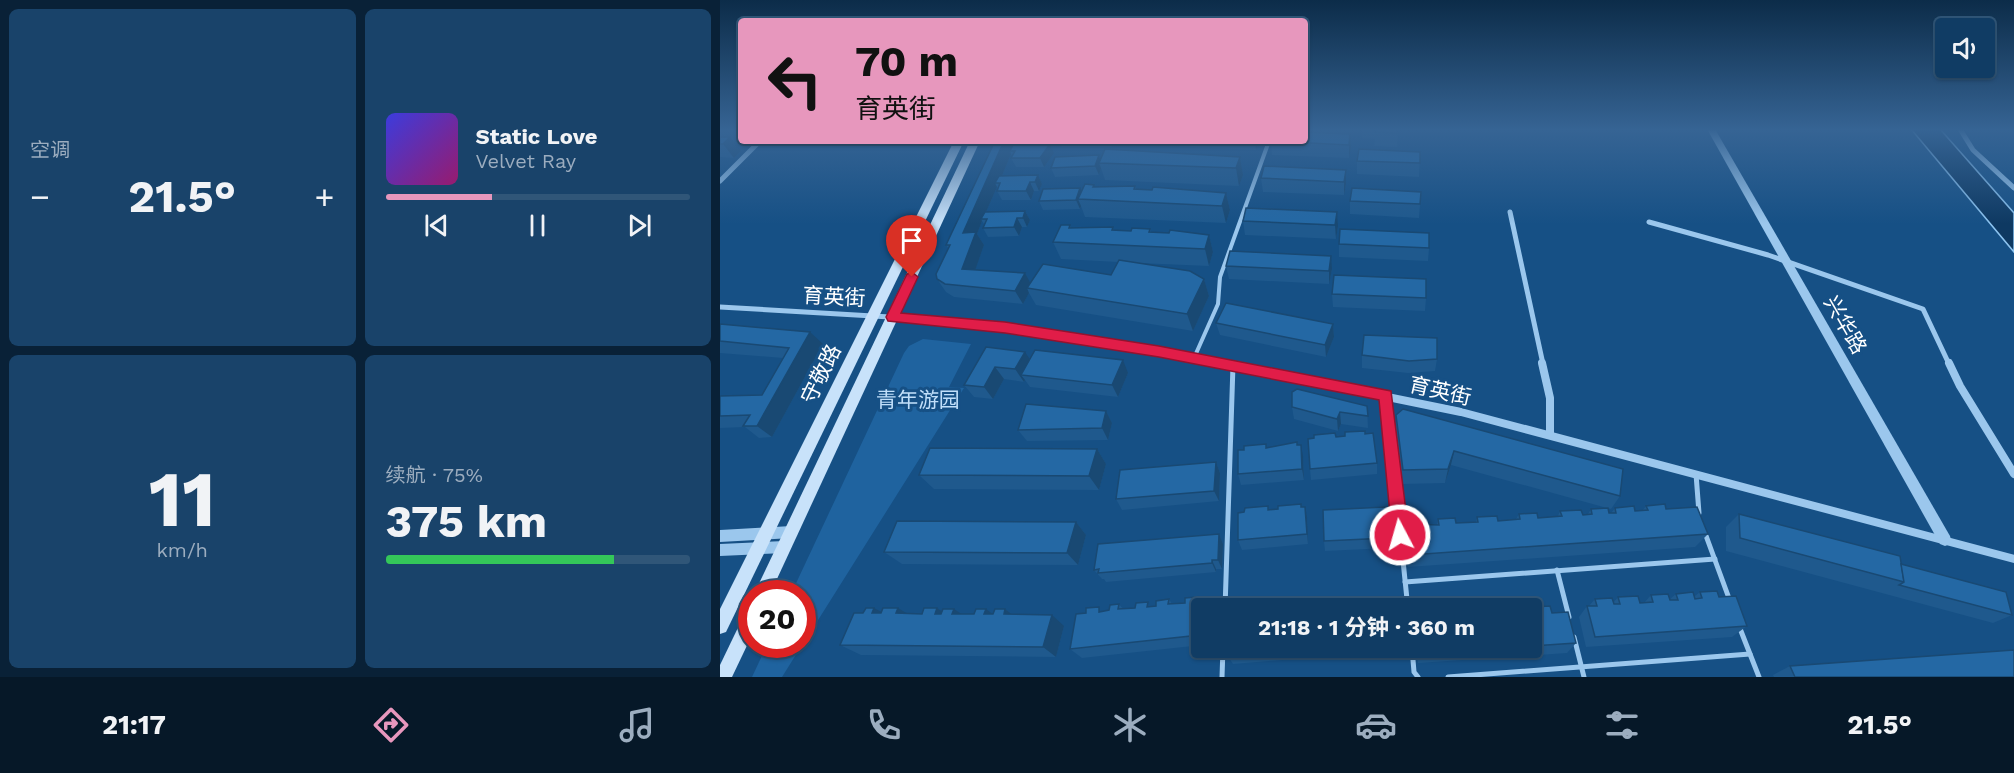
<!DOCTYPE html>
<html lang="zh">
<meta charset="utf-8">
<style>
:root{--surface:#103c64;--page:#19436a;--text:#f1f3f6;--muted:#9cadbf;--line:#305678;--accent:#e797bd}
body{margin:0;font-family:"Work Sans","Noto Sans SC",sans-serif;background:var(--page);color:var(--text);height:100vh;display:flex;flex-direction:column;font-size:22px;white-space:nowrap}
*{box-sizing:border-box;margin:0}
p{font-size:20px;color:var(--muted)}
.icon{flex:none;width:33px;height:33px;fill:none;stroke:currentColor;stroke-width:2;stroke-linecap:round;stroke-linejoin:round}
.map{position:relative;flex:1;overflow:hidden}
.sheet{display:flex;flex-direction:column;gap:9px;padding:9px;background:#092137;width:720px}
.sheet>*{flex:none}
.hud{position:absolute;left:18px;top:18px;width:570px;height:126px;border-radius:6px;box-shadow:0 2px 4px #0004,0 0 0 2px var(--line);background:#e797bd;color:#111;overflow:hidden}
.buttons{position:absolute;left:1215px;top:18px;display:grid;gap:12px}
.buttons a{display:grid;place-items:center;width:60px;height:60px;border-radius:6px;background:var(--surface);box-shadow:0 2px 4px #0004,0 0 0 2px var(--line);font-size:30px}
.speed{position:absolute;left:18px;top:580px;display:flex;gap:12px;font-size:30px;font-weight:700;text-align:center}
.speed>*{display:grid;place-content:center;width:78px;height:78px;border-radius:50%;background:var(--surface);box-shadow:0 2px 4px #0004,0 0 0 2px var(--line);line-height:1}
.speed .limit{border:9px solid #d22;background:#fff;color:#111}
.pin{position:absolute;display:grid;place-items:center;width:51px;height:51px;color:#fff;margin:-62px -26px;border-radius:50% 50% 50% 0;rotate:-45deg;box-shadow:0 0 6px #0007}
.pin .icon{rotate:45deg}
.me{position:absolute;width:66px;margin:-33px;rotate:354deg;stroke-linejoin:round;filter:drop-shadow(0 0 4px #0008)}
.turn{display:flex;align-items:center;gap:21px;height:126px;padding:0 18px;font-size:27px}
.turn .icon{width:78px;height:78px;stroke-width:2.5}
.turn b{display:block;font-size:42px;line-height:51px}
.big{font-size:45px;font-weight:700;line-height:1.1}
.sheet .tile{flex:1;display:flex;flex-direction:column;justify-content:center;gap:9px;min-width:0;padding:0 21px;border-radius:9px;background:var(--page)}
.sheet .dial{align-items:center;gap:0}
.dial b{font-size:78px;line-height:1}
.song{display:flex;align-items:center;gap:18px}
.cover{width:72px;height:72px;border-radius:9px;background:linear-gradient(135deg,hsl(240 70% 55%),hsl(320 70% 35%))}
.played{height:6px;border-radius:3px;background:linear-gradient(90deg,var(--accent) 35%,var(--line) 35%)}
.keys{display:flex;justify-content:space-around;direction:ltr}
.heat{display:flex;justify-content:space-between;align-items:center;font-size:33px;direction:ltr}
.charge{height:9px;border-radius:4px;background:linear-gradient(90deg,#34c759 75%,var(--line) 0)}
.sheet .tiles{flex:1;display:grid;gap:9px;grid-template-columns:repeat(2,1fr)}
.trip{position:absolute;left:471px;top:598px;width:351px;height:60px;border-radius:6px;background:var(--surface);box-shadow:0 2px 4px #0004,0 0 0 2px var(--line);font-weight:700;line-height:60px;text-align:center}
.tabs{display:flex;height:96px;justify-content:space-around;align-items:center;background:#061828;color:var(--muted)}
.tabs .icon{width:42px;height:42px}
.tabs .on{color:var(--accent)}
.tabs b{font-size:27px;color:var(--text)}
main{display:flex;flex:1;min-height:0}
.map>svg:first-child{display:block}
.green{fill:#1f639f}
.water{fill:#0e3962;stroke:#8dc4f0;stroke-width:1.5}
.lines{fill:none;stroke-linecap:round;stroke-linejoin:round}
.service-far1{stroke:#9bc7ed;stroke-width:4}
.service{stroke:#9bc7ed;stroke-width:5}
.minor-far1{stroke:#9bc7ed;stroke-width:5}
.minor{stroke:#9bc7ed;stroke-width:8}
.tertiary{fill:#9bc7ed;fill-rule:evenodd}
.secondary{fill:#c8e2fa;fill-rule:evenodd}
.wall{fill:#1f598d}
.shaded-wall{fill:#194973}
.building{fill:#2468a4;stroke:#194973;stroke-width:1.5}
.route{fill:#e11d48;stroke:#92132f;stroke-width:1.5}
.labels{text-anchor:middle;stroke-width:6;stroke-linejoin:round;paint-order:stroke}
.street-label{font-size:21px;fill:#fff;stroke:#165085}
.park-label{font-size:21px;fill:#c1dffa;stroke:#165085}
</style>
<main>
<section class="sheet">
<div class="tiles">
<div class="tile"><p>空调</p>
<div class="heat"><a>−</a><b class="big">21.5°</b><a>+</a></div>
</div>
<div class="tile">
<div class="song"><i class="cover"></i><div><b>Static Love</b><p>Velvet Ray</p></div></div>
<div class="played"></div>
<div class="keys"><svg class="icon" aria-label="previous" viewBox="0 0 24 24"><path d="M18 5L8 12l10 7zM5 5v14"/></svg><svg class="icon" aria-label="pause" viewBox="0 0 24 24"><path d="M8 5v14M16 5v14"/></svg><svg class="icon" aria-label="next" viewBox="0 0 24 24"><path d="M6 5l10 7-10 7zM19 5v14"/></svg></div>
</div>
<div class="tile dial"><b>11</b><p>km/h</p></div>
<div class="tile"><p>续航 · 75%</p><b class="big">375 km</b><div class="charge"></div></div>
</div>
</section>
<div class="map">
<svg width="1294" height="677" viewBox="0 0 1294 677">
<rect width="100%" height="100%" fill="#165085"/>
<!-- green -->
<g class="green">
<polygon points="203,339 251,344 229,387 244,388 83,644 82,594 71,594 184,353 189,346"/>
<polygon points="47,645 82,645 62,677 32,677"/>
</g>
<!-- water -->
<polygon class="water" points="1191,129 1220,129 1294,213 1294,252"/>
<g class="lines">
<!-- service-far1 -->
<polyline class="service-far1" points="474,358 498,304 500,277 549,141"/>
<!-- service -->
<g class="service">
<polyline points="666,396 688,609"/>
<polyline points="976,474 979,513"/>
<polyline points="985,533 1010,601"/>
<polyline points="837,570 849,617"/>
<polyline points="685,582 995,559"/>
<polyline points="505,609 513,365"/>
<polyline points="1019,626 1039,677"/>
<polyline points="854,637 864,677"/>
<polyline points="692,648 694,672 698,677"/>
<polyline points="502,677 503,648"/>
<polyline points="728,677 1030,654"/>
</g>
<!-- minor-far1 -->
<g class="minor-far1">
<polyline points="1240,129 1253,150 1294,188"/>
<polyline points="0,181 40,141"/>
<polyline points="790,212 823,364"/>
<polyline points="929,222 1048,255 1203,309 1229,364"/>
<polyline points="0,307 204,319 285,327 509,364"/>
</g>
<!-- minor -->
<g class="minor">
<polyline points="501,363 741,412 1294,559"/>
<polyline points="822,363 830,398 830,435"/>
<polyline points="1229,363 1240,386 1294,474"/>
</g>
<!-- tertiary -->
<g class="tertiary">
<polygon points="987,129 995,129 1230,536 1231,540 1230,544 1225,546 1220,544"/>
<polygon points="71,526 76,528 77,532 76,536 71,538 0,542 0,530"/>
<polygon points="64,541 69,543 70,547 69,551 64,553 0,556 0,544"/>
</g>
<!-- secondary -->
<g class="secondary">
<polygon points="234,141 244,141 6,632 0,634 0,609"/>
<polygon points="250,141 260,141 50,594 34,594"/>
<polygon points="32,609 32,635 12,677 0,677 0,665 26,611"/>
</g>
</g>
<!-- wall -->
<g class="wall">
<polygon points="0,129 21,129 21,141 12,140 21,151 14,158 0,157"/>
<polygon points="642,129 678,129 677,147 654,146 655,139 642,138"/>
<polygon points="630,134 631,147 629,158 552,155 551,141"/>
<polygon points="275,141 297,141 295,145 330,144 334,153 324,167 296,167 291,158 292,156 291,154 282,176 318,175 322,184 319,191 314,191 311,200 282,200 277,191 278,188 277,187 266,212 305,211 310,220 307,227 302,227 299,236 268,237 263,228 264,224 262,221 257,234 264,245 255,270 305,273 310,283 391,275 398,262 341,259 333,242 350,225 351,228 411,231 430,229 431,232 489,235 493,252 489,266 418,263 484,279 489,296 473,331 316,305 309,293 303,304 234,297 226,292 217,279 228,248 226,245"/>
<polygon points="340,141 394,141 392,147 342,147"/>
<polygon points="406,141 539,141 536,150 408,144"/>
<polygon points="700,152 699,177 637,174 637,161"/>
<polygon points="379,155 380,159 520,157 523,175 519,186 385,180 381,168 379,175 335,177 331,168"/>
<polygon points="626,170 626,184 624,195 543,192 541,178"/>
<polygon points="415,186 416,189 506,193 510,210 506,223 365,217 361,206 360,209 323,210 319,201 361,192 375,187"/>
<polygon points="630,201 700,204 699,218 630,214"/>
<polygon points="523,221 618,226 616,239 525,235"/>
<polygon points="619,244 709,248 708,261 619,257"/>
<polygon points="506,266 612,269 609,284 509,279"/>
<polygon points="612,294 706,298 705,311 613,307"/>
<polygon points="496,323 613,324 614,337 606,357 500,335"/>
<polygon points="0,324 103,344 52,437 39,438 25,427 0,428 0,396 42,395 63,358 0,353"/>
<polygon points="266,347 310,359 408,373 398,397 310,387 305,380 304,382 284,379 273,399 254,397 244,385"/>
<polygon points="642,355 717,359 715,371 688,373 642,368"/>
<polygon points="647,406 648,428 621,424 618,431 574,419 572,407"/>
<polygon points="386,411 392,423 388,440 307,441 298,430"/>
<polygon points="676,415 900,496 891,509 888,508 889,513 891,513 895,508 915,511 922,511 926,506 946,509 988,534 975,547 688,567 685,537 687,524 717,525 718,519 736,523 756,522 757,517 778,521 796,519 799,514 818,518 838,516 840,511 863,515 868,514 871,509 887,508 731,465 725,483 682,484 676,430"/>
<polygon points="645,434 657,463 657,474 591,480 590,469 616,437"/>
<polygon points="577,445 583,456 584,480 521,485 518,474 546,448"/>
<polygon points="377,449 386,464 379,490 214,489 199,475"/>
<polygon points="496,462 500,473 499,501 402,510 396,499"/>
<polygon points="585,507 587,517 588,544 522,550 518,540 549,510"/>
<polygon points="1019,514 1292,615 1273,623 1006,551 1006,527"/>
<polygon points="356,522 366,535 358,565 182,564 164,552"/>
<polygon points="499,534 503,544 502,569 496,569 496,572 386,582 384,579 382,579 374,570"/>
<polygon points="668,538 668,548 605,551 604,541"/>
<polygon points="980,592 999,597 1027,626 1012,637 866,647 859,617 867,606 869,606 875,599 894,602 898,597 920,603 924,603 931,595 950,599 956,594 975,596"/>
<polygon points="476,597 479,601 481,601 486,609 482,609 482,645 362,658 350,649 383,611 389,610 399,604 403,609 415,608 436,606 449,599 452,604 465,603"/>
<polygon points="813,607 832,613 856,643 847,653 698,663 696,648 812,648 812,609"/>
<polygon points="217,608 222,612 241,614 273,614 285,609 292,615 344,626 336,657 141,655 120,645 162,612 202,614"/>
<polygon points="507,648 675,648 675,651 513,664 507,655"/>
<polygon points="1070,666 1294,677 1054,677 1053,675"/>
</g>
<!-- shaded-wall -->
<g class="shaded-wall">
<polygon points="630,134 631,147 629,158 629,145"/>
<polygon points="10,137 21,151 14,158 3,144"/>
<polygon points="284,141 297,141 293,151 290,151 291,154 279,183 275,183 277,187 263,219 261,219 262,221 257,234 264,245 251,282 242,269 243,233"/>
<polygon points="390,141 394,141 392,147"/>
<polygon points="535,141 539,141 536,150"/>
<polygon points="330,144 334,153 324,167 320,158"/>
<polygon points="379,155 381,163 379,163 381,168 379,175 375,166"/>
<polygon points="520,157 523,175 519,186 516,168"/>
<polygon points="626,170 626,184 624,195 624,182"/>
<polygon points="318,175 322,184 319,191 315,182"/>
<polygon points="310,182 314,191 311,200 306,191"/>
<polygon points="360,188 364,197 358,199 361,206 360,209 356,200"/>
<polygon points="506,193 510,210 506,223 502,206"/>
<polygon points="305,211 310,220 307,227 303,218"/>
<polygon points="617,212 618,226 616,239 615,225"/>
<polygon points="297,218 302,227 299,236 294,227"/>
<polygon points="489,235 493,252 489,266 485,249"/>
<polygon points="611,256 612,269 609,284 609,271"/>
<polygon points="305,273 312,286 307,288 309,293 303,304 295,291"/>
<polygon points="484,279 489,296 473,331 467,314"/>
<polygon points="613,324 614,337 606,357 605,345"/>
<polygon points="90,332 103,344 52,437 37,426"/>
<polygon points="305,352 313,364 301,375 305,380 304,382 295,369"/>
<polygon points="403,360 408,373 398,397 392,385"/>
<polygon points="275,367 284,379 273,399 264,387"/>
<polygon points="386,411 392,423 388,440 382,428"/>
<polygon points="620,412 621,424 618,431 617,419"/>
<polygon points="581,445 583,456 584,480 582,469"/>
<polygon points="377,449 386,464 379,490 369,476"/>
<polygon points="734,451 731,465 725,483 728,469"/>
<polygon points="496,462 500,473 499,501 494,491"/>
<polygon points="585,507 587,517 588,544 587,534"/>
<polygon points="356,522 366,535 358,565 347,553"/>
<polygon points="499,534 503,544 502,569 498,560"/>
<polygon points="492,560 496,569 496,572 492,563"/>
<polygon points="476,597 481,606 481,601 486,609 482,609 482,637 480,635 476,601"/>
<polygon points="154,608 173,618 152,613"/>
<polygon points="178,608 196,619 176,613"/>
<polygon points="217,608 233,619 215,614"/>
<polygon points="234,609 250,620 232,614"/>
<polygon points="266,609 281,620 264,614"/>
<polygon points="285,609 299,620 284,614"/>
<polygon points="332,615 344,626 336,657 323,647"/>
</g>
<!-- building -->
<g class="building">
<polygon points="655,129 677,129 677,133 655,132"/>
<polygon points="585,132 630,134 629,145 551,141 585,141"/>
<polygon points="0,137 10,137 3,144 0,144"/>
<polygon points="275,141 284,141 243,233 256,232 242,269 305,273 295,291 225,284 217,279 216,274 230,245 226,245"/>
<polygon points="330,144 320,158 291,158 295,151 290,151 293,145"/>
<polygon points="385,149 520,157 516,168 379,163"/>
<polygon points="639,149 700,152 700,163 637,161"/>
<polygon points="379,155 375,166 331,168 335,157"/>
<polygon points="544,166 626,170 624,182 541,178"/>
<polygon points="318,175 315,182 310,182 306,191 277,191 280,183 275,183 279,176"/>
<polygon points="365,184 374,185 373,187 415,186 414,189 432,190 433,187 506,193 502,206 358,199"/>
<polygon points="360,188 356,200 319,201 323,189"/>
<polygon points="632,188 701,192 700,204 630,201"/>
<polygon points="526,208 617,212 615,225 523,221"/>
<polygon points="305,211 303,218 297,218 294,227 263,228 267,219 261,219 265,212"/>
<polygon points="341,225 350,225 349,228 393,227 392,230 411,231 412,228 430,229 429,232 449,233 450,230 489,235 485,249 333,242"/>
<polygon points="620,229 709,233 709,248 619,244"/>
<polygon points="510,251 611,256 609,271 506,266"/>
<polygon points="399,260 470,271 484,279 467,314 307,288 323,264 391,275"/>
<polygon points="614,275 706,279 706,298 612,294"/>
<polygon points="506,303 613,324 605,345 496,323"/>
<polygon points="0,324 90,332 37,426 23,426 30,415 0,416 0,396 42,395 69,348 0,341"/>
<polygon points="644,335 717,338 717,359 689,361 642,355"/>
<polygon points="266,347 305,352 295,369 275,367 264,387 244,385"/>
<polygon points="315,350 403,360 392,385 301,375"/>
<polygon points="577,389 647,406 648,416 620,412 617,419 572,407 572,392"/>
<polygon points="306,404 386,411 382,428 298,430"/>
<polygon points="683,409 903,469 900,496 734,451 728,469 683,470 676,415"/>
<polygon points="645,431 645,434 653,433 657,463 590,469 588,439 594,438 594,435 615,433 616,437 625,436 625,432"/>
<polygon points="577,442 577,445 581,445 582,469 518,474 518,450 524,450 524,446 546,444 546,448"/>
<polygon points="210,448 377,449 369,476 199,475"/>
<polygon points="496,462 494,491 396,499 400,470"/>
<polygon points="581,504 581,507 585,507 587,534 518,540 518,513 524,512 525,508 548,506 548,510 558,509 558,506"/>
<polygon points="945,504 946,509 977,507 988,534 690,555 687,524 719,525 718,519 735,518 736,523 758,522 757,517 777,516 778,521 800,519 799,514 817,513 818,518 842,516 840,511 861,510 863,515 872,514 871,509 888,508 889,513 896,513 895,508 914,506 915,511 928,510 926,506"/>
<polygon points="666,507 668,538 604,541 603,510"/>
<polygon points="1019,514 1180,556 1184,582 1020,538"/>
<polygon points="177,521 356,522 347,553 164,552"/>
<polygon points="499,534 498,560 492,560 492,563 378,573 379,569 374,570 378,544"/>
<polygon points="1181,564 1286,592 1292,615 1179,585 1184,582"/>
<polygon points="997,591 999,597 1016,596 1027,626 875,637 867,606 877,606 875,599 892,598 894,604 900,604 898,597 918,596 920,603 933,602 931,595 948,594 950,600 958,600 956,594 973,592 975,599 982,598 980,592"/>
<polygon points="476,597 476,601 481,601 480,635 350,649 356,614 366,613 366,608 379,607 379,612 389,610 390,605 399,604 398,609 415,608 416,603 428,602 427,607 436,606 436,601 449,599 448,604 465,603 465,598"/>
<polygon points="672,597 673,609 509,609"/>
<polygon points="830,606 832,613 848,612 856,643 812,646 812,614 814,614 813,607"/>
<polygon points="146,608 154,608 152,613 161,613 163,608 178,608 176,613 202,614 204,608 217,608 215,614 221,614 223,609 234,609 232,614 254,614 256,609 266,609 264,614 273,614 275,609 285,609 284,614 332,615 323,647 120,645 134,613 143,613"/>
<polygon points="507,648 593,648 507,655"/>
<polygon points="699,648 782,648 700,654"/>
<polygon points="1294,650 1294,677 1075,677 1070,666"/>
</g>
<!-- sky -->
<linearGradient id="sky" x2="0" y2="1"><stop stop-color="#0c2c49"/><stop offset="0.58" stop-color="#366494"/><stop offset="1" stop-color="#366494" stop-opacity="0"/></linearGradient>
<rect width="1294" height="224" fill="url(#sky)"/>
<!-- route -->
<polygon class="route" points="192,272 198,277 181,313 285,322 439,346 671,391 689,535 686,541 680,543 675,541 672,535 659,400 439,357 285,333 168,321 166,317 187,274"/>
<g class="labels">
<!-- street labels -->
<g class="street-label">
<text transform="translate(114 297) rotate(3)" y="7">育英街</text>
<text transform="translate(1125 325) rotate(60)" y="7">兴华路</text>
<text transform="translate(101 374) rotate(-64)" y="7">守敬路</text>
<text transform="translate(720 391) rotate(13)" y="7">育英街</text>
</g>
<!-- park labels -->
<g class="park-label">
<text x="198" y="407">青年游园</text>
</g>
</g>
</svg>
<div class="buttons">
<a><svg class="icon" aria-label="sound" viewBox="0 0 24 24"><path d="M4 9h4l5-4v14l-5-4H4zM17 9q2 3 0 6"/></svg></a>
</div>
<div class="speed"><div class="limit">20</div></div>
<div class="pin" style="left:192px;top:277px;background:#d93025"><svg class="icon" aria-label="arrive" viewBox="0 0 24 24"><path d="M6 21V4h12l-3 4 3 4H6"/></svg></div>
<svg class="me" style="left:680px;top:535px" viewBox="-20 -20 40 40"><circle r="17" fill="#e11d48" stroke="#fff" stroke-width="3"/><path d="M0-11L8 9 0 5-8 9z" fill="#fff"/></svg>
<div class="trip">21:18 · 1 分钟 · 360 m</div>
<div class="hud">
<div class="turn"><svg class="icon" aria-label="left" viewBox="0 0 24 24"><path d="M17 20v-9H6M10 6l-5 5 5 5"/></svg><div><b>70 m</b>育英街</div></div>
</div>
</div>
</main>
<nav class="tabs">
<b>21:17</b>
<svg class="icon on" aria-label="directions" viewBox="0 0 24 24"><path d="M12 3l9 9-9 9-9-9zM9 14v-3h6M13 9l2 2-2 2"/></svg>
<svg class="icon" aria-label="music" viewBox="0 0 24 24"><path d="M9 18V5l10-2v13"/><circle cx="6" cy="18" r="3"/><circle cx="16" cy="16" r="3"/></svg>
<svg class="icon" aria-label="phone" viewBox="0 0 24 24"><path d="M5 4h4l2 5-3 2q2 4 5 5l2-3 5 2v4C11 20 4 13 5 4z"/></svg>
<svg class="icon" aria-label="climate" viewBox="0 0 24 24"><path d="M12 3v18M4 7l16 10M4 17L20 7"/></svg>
<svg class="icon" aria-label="car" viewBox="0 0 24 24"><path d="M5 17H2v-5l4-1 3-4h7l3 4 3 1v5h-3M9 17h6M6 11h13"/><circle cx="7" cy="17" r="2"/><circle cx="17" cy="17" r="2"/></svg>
<svg class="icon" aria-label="filters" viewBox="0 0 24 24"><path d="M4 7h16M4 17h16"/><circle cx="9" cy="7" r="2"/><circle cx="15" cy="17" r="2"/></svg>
<b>21.5°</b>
</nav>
